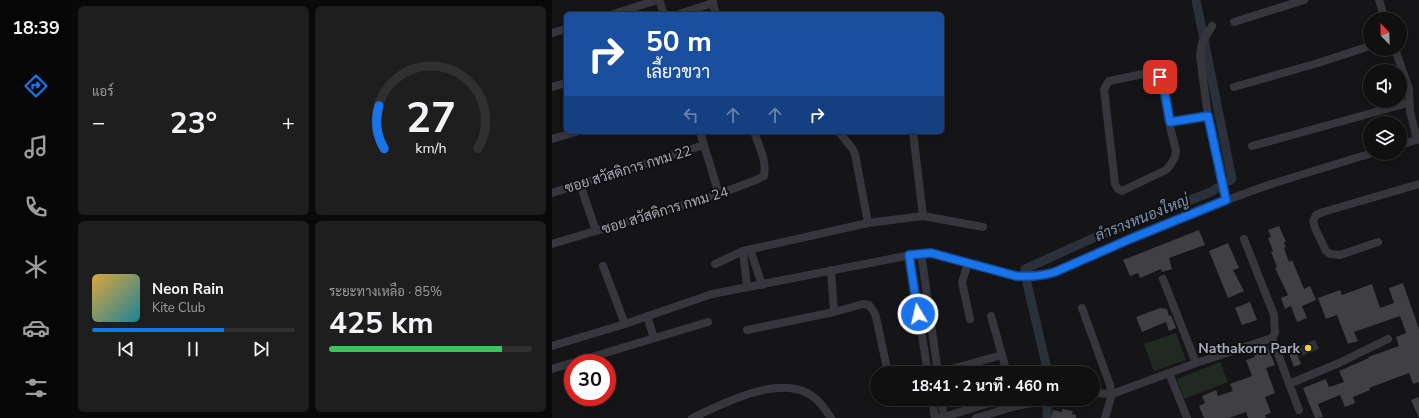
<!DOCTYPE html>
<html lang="th">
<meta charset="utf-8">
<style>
:root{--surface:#101011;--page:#1e1e1f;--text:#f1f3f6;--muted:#9c9d9f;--line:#303031;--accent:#1a73e8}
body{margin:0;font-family:"Nunito Sans",Sarabun,sans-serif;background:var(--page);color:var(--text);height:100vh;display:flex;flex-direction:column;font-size:15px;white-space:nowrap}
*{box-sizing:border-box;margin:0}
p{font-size:13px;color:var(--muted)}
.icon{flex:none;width:22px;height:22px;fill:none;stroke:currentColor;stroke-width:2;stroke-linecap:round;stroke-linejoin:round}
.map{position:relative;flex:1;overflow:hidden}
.side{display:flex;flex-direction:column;gap:6px;padding:6px;background:#090909;width:480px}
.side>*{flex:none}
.hud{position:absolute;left:12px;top:12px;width:380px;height:122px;border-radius:6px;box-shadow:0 2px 10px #0003,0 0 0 1px var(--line);background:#1a4fa0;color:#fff;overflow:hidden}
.needle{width:26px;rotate:337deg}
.buttons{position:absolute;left:811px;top:12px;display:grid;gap:8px}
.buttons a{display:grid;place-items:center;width:44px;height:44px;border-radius:50%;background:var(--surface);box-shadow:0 2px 10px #0003,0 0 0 1px var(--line);font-size:20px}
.speed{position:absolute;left:12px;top:354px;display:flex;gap:8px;font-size:20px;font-weight:700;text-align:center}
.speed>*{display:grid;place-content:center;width:52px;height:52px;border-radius:50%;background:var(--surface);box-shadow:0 2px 10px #0003,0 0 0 1px var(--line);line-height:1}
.speed .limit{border:6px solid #d22;background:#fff;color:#111}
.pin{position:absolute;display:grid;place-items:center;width:34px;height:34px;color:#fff;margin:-17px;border-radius:8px;box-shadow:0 2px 6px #0006}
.me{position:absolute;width:44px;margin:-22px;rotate:351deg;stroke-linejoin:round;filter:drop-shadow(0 0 3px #0008)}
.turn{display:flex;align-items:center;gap:14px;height:84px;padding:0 16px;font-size:18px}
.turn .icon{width:52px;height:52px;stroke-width:2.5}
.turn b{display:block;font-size:28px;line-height:34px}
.lanes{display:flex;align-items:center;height:38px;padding:0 16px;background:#0003;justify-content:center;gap:20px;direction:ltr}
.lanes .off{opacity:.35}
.big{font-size:30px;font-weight:700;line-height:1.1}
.side .card{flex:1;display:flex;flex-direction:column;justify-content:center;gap:6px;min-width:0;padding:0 14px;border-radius:6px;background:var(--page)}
.side .dial{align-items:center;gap:0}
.dial svg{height:104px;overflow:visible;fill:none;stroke:var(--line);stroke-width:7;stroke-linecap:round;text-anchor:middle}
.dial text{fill:var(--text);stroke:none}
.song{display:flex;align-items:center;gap:12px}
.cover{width:48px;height:48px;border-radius:6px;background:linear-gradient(135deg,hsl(40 70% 55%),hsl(190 70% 35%))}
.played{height:4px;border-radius:2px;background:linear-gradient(90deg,var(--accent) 65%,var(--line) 65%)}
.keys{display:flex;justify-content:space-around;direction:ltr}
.heat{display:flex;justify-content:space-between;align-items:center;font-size:22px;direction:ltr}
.charge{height:6px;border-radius:3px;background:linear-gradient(90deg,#34c759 85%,var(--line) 0)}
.side .tiles{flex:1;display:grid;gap:6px;grid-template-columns:repeat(2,1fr)}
.trip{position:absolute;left:318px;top:366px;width:230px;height:40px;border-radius:20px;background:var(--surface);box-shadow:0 2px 10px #0003,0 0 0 1px var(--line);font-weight:700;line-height:40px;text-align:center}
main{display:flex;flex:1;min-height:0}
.tab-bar{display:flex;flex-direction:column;width:72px;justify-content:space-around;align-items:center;background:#060607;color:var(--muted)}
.tab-bar .icon{width:28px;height:28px}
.tab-bar .selected{color:var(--accent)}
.tab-bar b{font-size:18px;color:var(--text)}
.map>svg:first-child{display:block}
.green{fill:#212923}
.water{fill:#2b313a}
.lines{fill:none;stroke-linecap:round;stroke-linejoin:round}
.canal{stroke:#2b313a;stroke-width:9}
.building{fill:#3f3f44}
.street{stroke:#36363c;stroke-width:8}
.route-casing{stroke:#114b97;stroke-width:10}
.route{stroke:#1a73e8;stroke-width:7}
.poi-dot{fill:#f3ce30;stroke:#101011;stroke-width:1.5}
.labels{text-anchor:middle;stroke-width:4;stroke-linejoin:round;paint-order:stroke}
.street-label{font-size:14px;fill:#a6a9b7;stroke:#101011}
.poi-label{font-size:14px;font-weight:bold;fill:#a6a9b7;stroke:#101011;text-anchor:end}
.water-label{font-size:15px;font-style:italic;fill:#7d92b2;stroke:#101011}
</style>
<main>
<nav class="tab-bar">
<b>18:39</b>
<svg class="icon selected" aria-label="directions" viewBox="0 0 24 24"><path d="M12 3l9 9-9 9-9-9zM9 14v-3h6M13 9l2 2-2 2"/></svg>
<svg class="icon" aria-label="music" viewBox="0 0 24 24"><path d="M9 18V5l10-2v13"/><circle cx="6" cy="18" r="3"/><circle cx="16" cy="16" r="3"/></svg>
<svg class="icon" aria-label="phone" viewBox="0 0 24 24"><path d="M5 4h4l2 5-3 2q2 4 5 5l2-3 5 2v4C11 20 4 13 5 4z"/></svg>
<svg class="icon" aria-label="climate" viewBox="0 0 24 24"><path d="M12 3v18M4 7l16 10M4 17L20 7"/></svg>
<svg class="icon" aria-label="car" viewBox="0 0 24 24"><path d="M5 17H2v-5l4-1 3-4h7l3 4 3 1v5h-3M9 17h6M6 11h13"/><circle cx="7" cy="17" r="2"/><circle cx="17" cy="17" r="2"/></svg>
<svg class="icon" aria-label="filters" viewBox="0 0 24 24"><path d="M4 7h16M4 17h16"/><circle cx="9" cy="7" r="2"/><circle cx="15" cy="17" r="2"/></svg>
</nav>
<section class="side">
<div class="tiles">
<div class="card"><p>แอร์</p>
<div class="heat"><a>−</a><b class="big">23°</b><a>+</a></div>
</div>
<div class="card dial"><svg viewBox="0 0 100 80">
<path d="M14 69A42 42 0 1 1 86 69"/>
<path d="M14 69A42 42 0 0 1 10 36" stroke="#1a73e8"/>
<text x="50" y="56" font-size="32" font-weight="700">27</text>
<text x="50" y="72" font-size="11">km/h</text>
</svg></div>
<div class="card">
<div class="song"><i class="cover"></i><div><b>Neon Rain</b><p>Kite Club</p></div></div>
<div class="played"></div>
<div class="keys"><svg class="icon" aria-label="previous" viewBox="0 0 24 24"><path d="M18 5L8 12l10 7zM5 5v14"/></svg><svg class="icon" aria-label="pause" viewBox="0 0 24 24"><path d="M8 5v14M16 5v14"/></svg><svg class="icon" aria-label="next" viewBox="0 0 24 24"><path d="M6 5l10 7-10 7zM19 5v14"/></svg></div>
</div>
<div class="card"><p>ระยะทางเหลือ · 85%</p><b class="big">425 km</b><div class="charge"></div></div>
</div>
</section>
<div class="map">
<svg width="867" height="418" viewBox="0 0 867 418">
<rect width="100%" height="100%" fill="#151517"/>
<!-- green -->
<g class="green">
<polygon points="624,333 634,360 602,371 592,344"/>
<polygon points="668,362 676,382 632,399 625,379"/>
</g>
<!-- water -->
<polygon class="water" points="763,340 767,349 749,356 746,347"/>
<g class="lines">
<!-- canal -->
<g class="canal">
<polyline points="644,0 680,179 677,181"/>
<polyline points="473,270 473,269 548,235 659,192 665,188"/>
<polyline points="475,283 496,373"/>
<polyline points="495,418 495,399"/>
</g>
</g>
<!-- building -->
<g class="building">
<polygon points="727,226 734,242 732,242 734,247 732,248 737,262 740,260 752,289 758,286 764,300 750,306 755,318 745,322 739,306 733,309 729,298 736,295 723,268 725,267 719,252 721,251 716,238 719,237 716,230"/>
<polygon points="647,230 653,245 617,258 620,269 610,272 609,269 588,278 586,273 578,276 571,260"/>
<polygon points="676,243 687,268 681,270 692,291 676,298 657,251"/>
<polygon points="851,283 867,329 867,382 861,384 857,373 817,388 818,390 801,397 803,403 793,407 788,395 766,404 771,417 763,418 751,388 774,379 777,387 792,382 787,371 817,358 816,357 847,346 844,337 854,333 848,316 802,332 806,341 796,344 785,315 774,319 766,298 788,290 790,295 820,284 828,308 842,303 837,288"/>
<polygon points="698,302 705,320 690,325 683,308"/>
<polygon points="608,308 615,309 617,316 619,315 624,328 617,331 614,322 590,332 584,317"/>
<polygon points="741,343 749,364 742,367 734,346"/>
<polygon points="715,345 723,365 714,368 723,393 713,397 719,413 713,415 714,418 696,418 694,412 677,418 652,418 647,406 653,403 650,396 664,390 666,396 681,391 678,384 700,376 694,360 703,357 700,350"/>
<polygon points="867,397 867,418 859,400"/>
<polygon points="510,409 521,411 520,414 524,415 524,418 499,418 501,410 510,412"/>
</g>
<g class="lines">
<!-- street -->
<g class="street">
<polyline points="107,0 112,14"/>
<polyline points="160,0 164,14"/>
<polyline points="827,0 833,19"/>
<polyline points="61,14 106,0"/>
<polyline points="127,14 161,3"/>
<polyline points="682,22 752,0"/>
<polyline points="0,33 14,29"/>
<polyline points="843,49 857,89 858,111 865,140"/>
<polygon points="596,73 603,73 608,77 611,83 617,122 624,151 623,157 619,164 614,170 570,191 566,189 563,184 552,89 557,81"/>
<polyline points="0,87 14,83"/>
<polyline points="682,87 766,63 818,46"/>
<polyline points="656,116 648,56 650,43 660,26"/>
<polyline points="617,122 656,116 674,201"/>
<polyline points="148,132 167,194"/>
<polyline points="287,132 300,148 303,154 316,223"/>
<polyline points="361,132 371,216"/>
<polyline points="0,139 24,132"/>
<polyline points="848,145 867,139"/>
<polyline points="700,146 856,103"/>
<polyline points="28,184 44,231"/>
<polyline points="0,193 152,145"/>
<polyline points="826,242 788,255 778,254 774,251 763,228 761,221 764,215 771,212 867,184"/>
<path d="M0,244L167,194L204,180L212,176C215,161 207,146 202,132"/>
<polyline points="198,249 210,285"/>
<polyline points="191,251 195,287"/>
<polyline points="369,253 386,373"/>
<polyline points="357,255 376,373"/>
<polyline points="416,263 410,282 418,319"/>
<polyline points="163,264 191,251 316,223 371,216 431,227"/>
<polyline points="51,266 73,324"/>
<polyline points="279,270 282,312"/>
<polyline points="611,279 644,363"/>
<polyline points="530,308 558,385 560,394 553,418"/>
<polyline points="95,316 102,338"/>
<polyline points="439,316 455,373"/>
<polyline points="195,330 282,312 311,304 317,305 322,312 324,317 336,373"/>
<polyline points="720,338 747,410"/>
<path d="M0,346L73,324L160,294L369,253H379L464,276C478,277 490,276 503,272C569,243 636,214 705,189C743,176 782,165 820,153"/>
<polyline points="403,368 450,355"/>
<polyline points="0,369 156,322"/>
<polyline points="617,373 635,418"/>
<polyline points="737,384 787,363 836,339"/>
<polyline points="541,393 560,394 644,363 720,338 723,333 722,315 692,239"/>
<polyline points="341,399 341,401"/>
<polyline points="380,399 383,418"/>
<polyline points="389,399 392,418"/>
<path d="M140,418C172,403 235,369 266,401C271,406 275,412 279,418"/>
<polyline points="388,418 451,399"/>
<polyline points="424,418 464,406 502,399"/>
</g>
</g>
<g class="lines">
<!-- route casing -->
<g class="route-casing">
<path id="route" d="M366,314L357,255L379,253L464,276C478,277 490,276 503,272L578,239L674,200L656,116L618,122L611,83L608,77"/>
</g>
<!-- route -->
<use href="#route" class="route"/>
</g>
<!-- markers -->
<circle class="poi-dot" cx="756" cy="348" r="4"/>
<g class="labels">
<!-- street labels -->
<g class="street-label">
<text transform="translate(76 169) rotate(-17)" y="5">ซอย สวัสดิการ กทม 22</text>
<text transform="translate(113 210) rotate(-17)" y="5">ซอย สวัสดิการ กทม 24</text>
</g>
<!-- poi labels -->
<g class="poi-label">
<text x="748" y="353">Nathakorn Park</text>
</g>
<!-- water labels -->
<g class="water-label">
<text transform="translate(590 218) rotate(-22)" y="5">ลำรางหนองใหญ่</text>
</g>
</g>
</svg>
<div class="buttons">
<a><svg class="needle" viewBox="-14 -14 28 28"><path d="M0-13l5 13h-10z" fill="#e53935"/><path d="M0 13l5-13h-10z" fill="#9c9d9f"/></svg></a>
<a><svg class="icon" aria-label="sound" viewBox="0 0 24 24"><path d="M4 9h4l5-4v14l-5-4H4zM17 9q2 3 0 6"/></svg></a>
<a><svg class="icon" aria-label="layers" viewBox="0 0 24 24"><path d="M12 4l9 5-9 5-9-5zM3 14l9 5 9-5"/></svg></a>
</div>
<div class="speed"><div class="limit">30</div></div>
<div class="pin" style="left:608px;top:77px;background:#d93025"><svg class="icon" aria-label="arrive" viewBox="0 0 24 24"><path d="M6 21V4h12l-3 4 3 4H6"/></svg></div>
<svg class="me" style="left:366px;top:314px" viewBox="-20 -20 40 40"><circle r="17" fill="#1a73e8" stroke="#fff" stroke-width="3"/><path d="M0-11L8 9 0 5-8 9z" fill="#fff"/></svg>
<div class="trip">18:41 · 2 นาที · 460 m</div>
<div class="hud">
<div class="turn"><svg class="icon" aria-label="right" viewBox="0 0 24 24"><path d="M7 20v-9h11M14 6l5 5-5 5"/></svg><div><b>50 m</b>เลี้ยวขวา</div></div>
<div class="lanes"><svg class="icon off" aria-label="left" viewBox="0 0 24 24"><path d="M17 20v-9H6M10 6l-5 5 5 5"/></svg><svg class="icon off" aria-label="ahead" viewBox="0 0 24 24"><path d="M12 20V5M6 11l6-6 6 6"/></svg><svg class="icon off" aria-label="ahead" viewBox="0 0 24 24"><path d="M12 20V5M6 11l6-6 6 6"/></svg><svg class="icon" aria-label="right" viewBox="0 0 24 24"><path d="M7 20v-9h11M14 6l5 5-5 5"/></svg></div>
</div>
</div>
</main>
